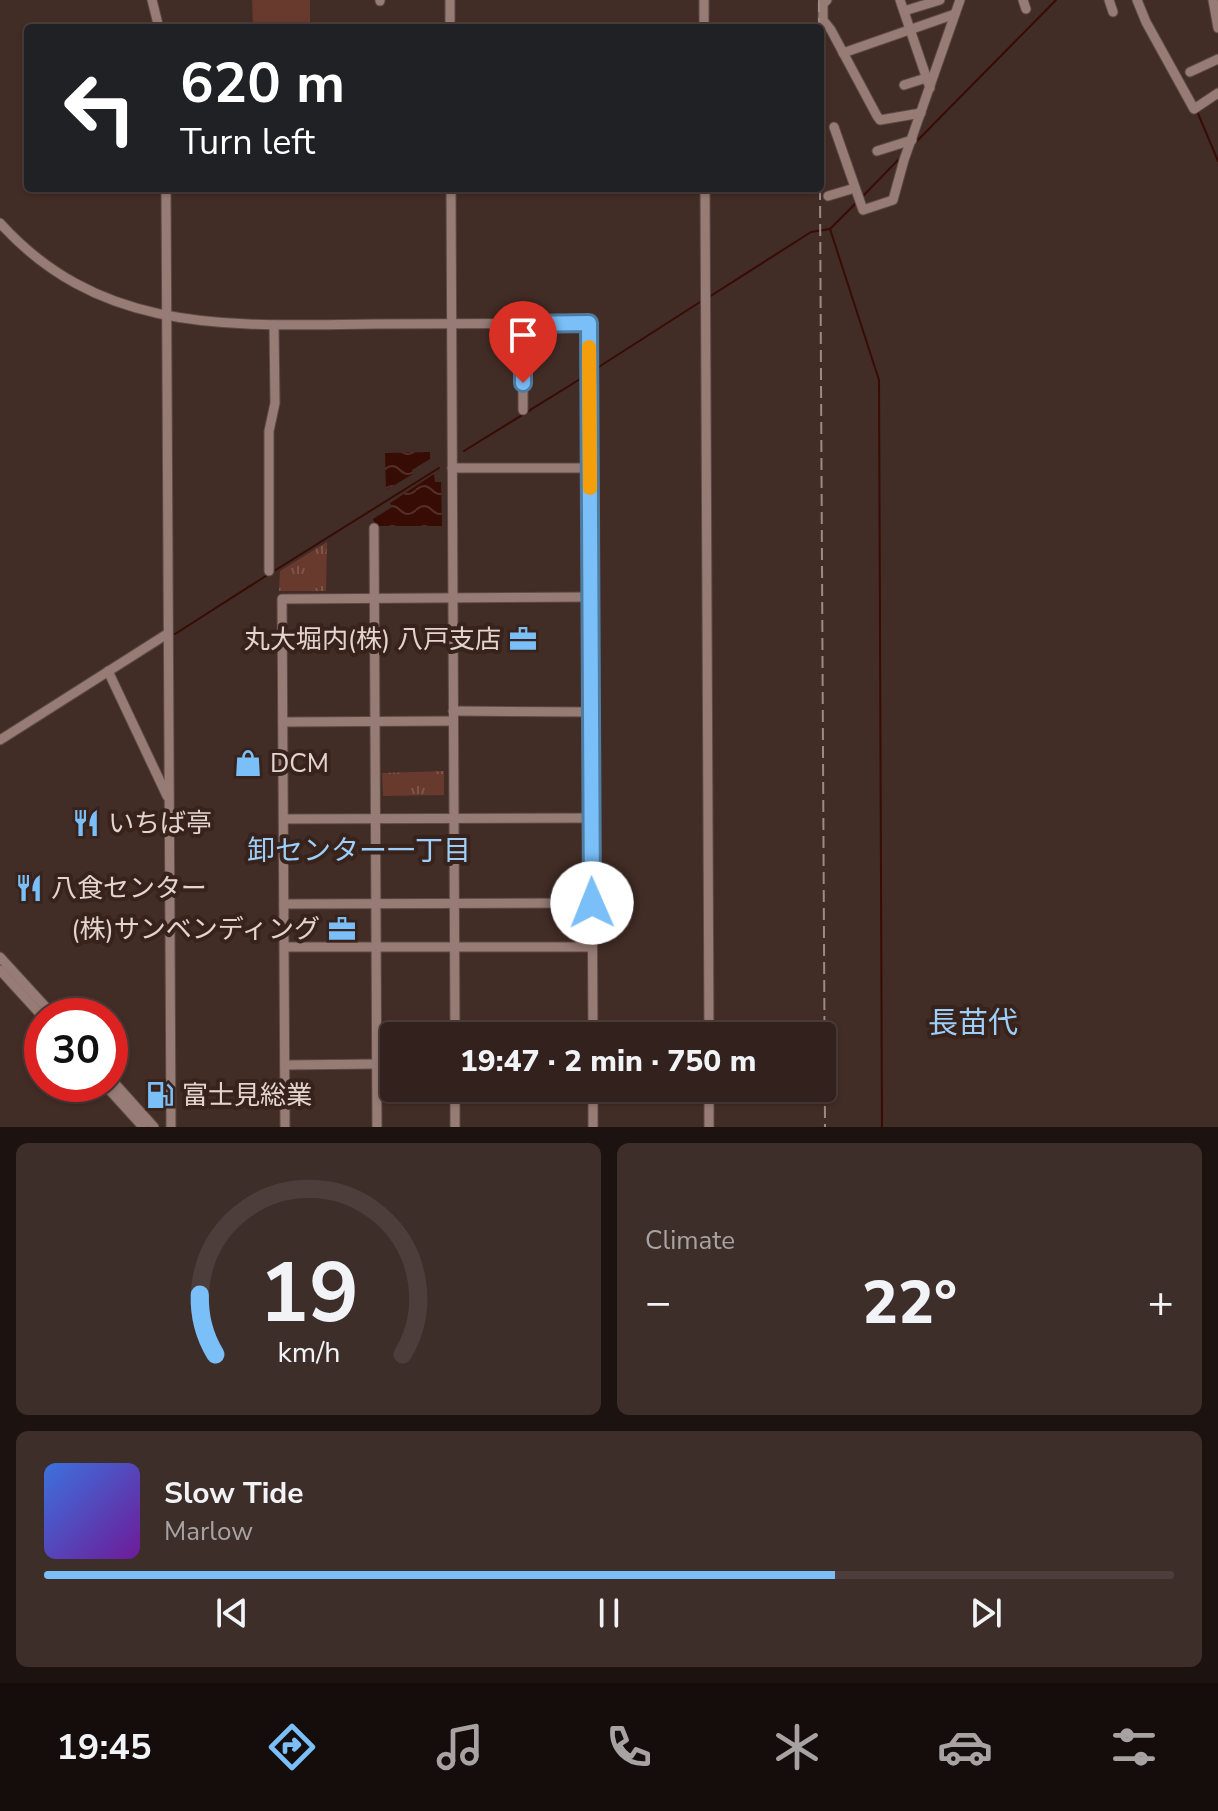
<!DOCTYPE html>
<meta charset="utf-8">
<style>
:root{--surface:#32211c;--page:#3d2e29;--text:#f1f3f6;--muted:#a8a3a3;--line:#4d3e3b;--accent:#7abff8}
body{margin:0;font-family:"Nunito Sans","Noto Sans JP",sans-serif;background:var(--page);color:var(--text);height:100vh;display:flex;flex-direction:column;font-size:30px;white-space:nowrap}
*{box-sizing:border-box;margin:0}
p{font-size:26px;color:var(--muted)}
.icon{flex:none;width:44px;height:44px;fill:none;stroke:currentColor;stroke-width:2;stroke-linecap:round;stroke-linejoin:round}
.map{position:relative;height:1127px;overflow:hidden}
.side{display:flex;flex-direction:column;gap:16px;padding:16px;background:#1c120f;flex:1}
.side>*{flex:none}
.hud{position:absolute;left:24px;top:24px;width:800px;height:168px;border-radius:8px;box-shadow:0 2px 6px #0004,0 0 0 2px var(--line);background:#202124;color:#fff;overflow:hidden}
.speed{position:absolute;left:24px;top:998px;display:flex;gap:16px;font-size:40px;font-weight:700;text-align:center}
.speed>*{display:grid;place-content:center;width:104px;height:104px;border-radius:50%;background:var(--surface);box-shadow:0 2px 6px #0004,0 0 0 2px var(--line);line-height:1}
.speed .limit{border:12px solid #d22;background:#fff;color:#111}
.pin{position:absolute;display:grid;place-items:center;width:68px;height:68px;color:#fff;margin:-82px -34px;border-radius:50% 50% 50% 0;rotate:-45deg;box-shadow:0 0 8px #0007}
.pin .icon{rotate:45deg}
.me{position:absolute;width:88px;margin:-44px;rotate:359deg;stroke-linejoin:round;filter:drop-shadow(0 0 6px #0008)}
.turn{display:flex;align-items:center;gap:28px;height:168px;padding:0 24px;font-size:36px}
.turn .icon{width:104px;height:104px;stroke-width:2.5}
.turn b{display:block;font-size:56px;line-height:68px}
.big{font-size:60px;font-weight:800;line-height:1.1}
.side .widget{flex:1;display:flex;flex-direction:column;justify-content:center;gap:12px;min-width:0;padding:0 28px;border-radius:12px;background:var(--page)}
.side .dial{align-items:center;gap:0}
.dial svg{height:208px;overflow:visible;fill:none;stroke:var(--line);stroke-width:7;stroke-linecap:round;text-anchor:middle}
.dial text{fill:var(--text);stroke:none}
.song{display:flex;align-items:center;gap:24px}
.cover{width:96px;height:96px;border-radius:12px;background:linear-gradient(135deg,hsl(220 70% 55%),hsl(280 70% 35%))}
.played{height:8px;border-radius:4px;background:linear-gradient(90deg,var(--accent) 70%,var(--line) 70%)}
.keys{display:flex;justify-content:space-around;direction:ltr}
.heat{display:flex;justify-content:space-between;align-items:center;font-size:44px;direction:ltr}
.side .tiles{flex:1;display:grid;gap:16px;grid-template-columns:1fr 1fr}
.widget:last-child{grid-column:span 2}
.trip{position:absolute;left:380px;top:1022px;width:456px;height:80px;border-radius:8px;background:var(--surface);box-shadow:0 2px 6px #0004,0 0 0 2px var(--line);font-weight:800;line-height:80px;text-align:center}
.tab-bar{display:flex;height:128px;justify-content:space-around;align-items:center;background:#140d0b;color:var(--muted)}
.tab-bar .icon{width:56px;height:56px}
.tab-bar .on{color:var(--accent)}
.tab-bar b{font-size:36px;color:var(--text)}
.map>svg:first-child{display:block}
.grass{fill:url(#grass-tufts)}
.pitch{fill:#68392d}
.water{fill:url(#water-waves)}
.lines{fill:none;stroke-linecap:round;stroke-linejoin:round}
.stream{stroke:#370c04;stroke-width:2}
.minor-casing{stroke:#5c4a45;stroke-width:11}
.minor{stroke:#977c75;stroke-width:9}
.rail{stroke:#9c8a85;stroke-width:2;stroke-dasharray:12 6;stroke-linecap:butt}
.route-casing{stroke:#4f7ca1;stroke-width:20}
.route{stroke:#7abff8;stroke-width:14}
.slow{stroke:#f59e0b;stroke-width:14}
.labels{text-anchor:middle;stroke-width:8;stroke-linejoin:round;paint-order:stroke}
.poi-label{font-size:26px;fill:#e3d4d0;stroke:#38221c;text-anchor:start}
.neighbourhood-label{font-size:28px;fill:#9dcffa;stroke:#38221c}
.quarter-label{font-size:30px;fill:#9dcffa;stroke:#38221c}
</style>
<div class="map">
<svg width="1218" height="1127" viewBox="0 0 1218 1127">
<defs>
<pattern id="grass-tufts" width="24" height="20" patternUnits="userSpaceOnUse" patternTransform="scale(2)"><rect width="24" height="20" fill="#68392d"/><path d="M3 7l-1-3M5 7V3M7 7l1-3M15 17l-1-3M17 17v-4M19 17l1-3" fill="none" stroke="#7d554a"/></pattern>
<pattern id="water-waves" width="16" height="10" patternUnits="userSpaceOnUse" patternTransform="scale(2)"><rect width="16" height="10" fill="#370c04"/><path d="M0 5q4-4 8 0t8 0" fill="none" stroke="#542e28"/></pattern>
</defs>
<rect width="100%" height="100%" fill="#422c26"/>
<!-- grass -->
<g class="grass">
<polygon points="327,542 326,591 279,591 280,571"/>
<polygon points="444,771 444,795 383,796 382,773"/>
</g>
<!-- pitch -->
<polygon class="pitch" points="252,0 310,0 310,28 253,28"/>
<!-- water -->
<g class="water">
<polygon points="430,452 430,459 412,470 413,474 386,490 385,453"/>
<polygon points="434,474 435,482 441,482 442,526 376,526 373,519 392,507 390,503"/>
</g>
<g class="lines">
<!-- stream -->
<g class="stream">
<polyline points="1197,111 1218,161"/>
<polyline points="914,144 1056,0"/>
<polyline points="861,198 901,157"/>
<polyline points="830,229 879,380 882,1127"/>
<polyline points="709,297 811,232 830,229 856,203"/>
<polyline points="594,370 700,302"/>
<polyline points="464,451 585,376"/>
<polyline points="274,571 439,468"/>
<polyline points="175,634 269,574"/>
</g>
<!-- minor casing -->
<g class="minor-casing">
<g id="minor">
<polyline points="152,0 159,28"/>
<polyline points="380,0 380,1"/>
<polyline points="450,0 450,28"/>
<polyline points="704,0 704,28"/>
<polyline points="827,0 823,4 823,20 831,30 877,116 880,120 886,119 921,113"/>
<polyline points="900,0 930,88"/>
<polyline points="1023,0 1026,9"/>
<polyline points="1109,0 1113,12"/>
<polyline points="1137,0 1146,22 1194,109 1218,93"/>
<polyline points="1213,0 1218,28"/>
<polyline points="904,11 940,0"/>
<polyline points="843,53 955,14"/>
<polyline points="1190,72 1218,59"/>
<polyline points="904,85 926,78"/>
<polyline points="834,127 863,210 893,200 904,160 960,0"/>
<polyline points="877,151 912,140"/>
<polyline points="166,188 171,1127"/>
<polyline points="451,188 455,1036"/>
<polyline points="705,188 709,1036"/>
<polyline points="828,196 855,188"/>
<path d="M0,223C103,337 236,325 375,324C447,323 518,324 589,323L593,1036"/>
<polyline points="523,324 523,410"/>
<polyline points="452,468 590,468"/>
<polyline points="374,528 377,1127"/>
<polyline points="269,571 269,431 275,403 274,325"/>
<polyline points="108,671 167,796"/>
<polyline points="453,711 591,712"/>
<polyline points="283,722 453,721"/>
<polyline points="0,740 167,634"/>
<polyline points="284,819 592,818"/>
<polyline points="284,904 592,903"/>
<polyline points="285,947 592,947"/>
<polyline points="0,957 54,1016"/>
<polyline points="0,970 42,1016"/>
<polyline points="377,1040 394,1040"/>
<polyline points="285,1065 377,1064"/>
<polyline points="110,1078 154,1127"/>
<polyline points="104,1084 143,1127"/>
<polyline points="455,1088 455,1127"/>
<polyline points="593,1088 593,1127"/>
<polyline points="709,1088 709,1127"/>
<polyline points="285,1127 282,599 590,597"/>
</g>
</g>
<!-- minor -->
<use href="#minor" class="minor"/>
<!-- rail -->
<g class="rail">
<polyline points="819,0 819,28"/>
<polyline points="820,188 825,1127"/>
</g>
</g>
<g class="lines">
<!-- route casing -->
<g class="route-casing">
<polyline id="route" points="523,383 523,324 589,323 592,903"/>
</g>
<!-- route -->
<use href="#route" class="route"/>
<!-- slow -->
<polyline class="slow" points="589,347 590,488"/>
</g>
<!-- icons -->
<defs>
<g id="office-bare" transform="scale(2.16)"><path d="M-6-3h4V-5.5h4V-3h4V5H-6ZM-1-4.5V-3h2v-1.5ZM-6 0V1H6V0Z" fill="#7abff8" stroke="#38221c" stroke-width="2.5" paint-order="stroke"/></g>
<g id="shop-bare" transform="scale(2.16)"><path d="M-5-2.5h2.3a2.7 3.5 0 0 1 5.4 0H5L5.5 6h-11ZM-1.5-2.5h3a1.5 2.3 0 0 0-3 0Z" fill="#7abff8" stroke="#38221c" stroke-width="2.5" paint-order="stroke"/></g>
<g id="restaurant-bare" transform="scale(2.16)"><path d="M-5-6h1v4h1v-4h1v4h1v-4h1v5L-1.5 .5V6h-2V.5L-5-1ZM5-6V6H3V1.5H1.5Q1.5-4 5-6Z" fill="#7abff8" stroke="#38221c" stroke-width="2.5" paint-order="stroke"/></g>
<g id="fuel-bare" transform="scale(2.16)"><path d="M-5.5-6h7V0h2V4h1.3V-2.5L3-4.5l.8-.8L6-3V5H2.5V1h-1V6h-7ZM-4.2-4.7v3.2H.2V-4.7Z" fill="#7abff8" stroke="#38221c" stroke-width="2.5" paint-order="stroke"/></g>
</defs>
<g fill-rule="evenodd">
<use href="#office-bare" x="523" y="639"/>
<use href="#shop-bare" x="248" y="763"/>
<use href="#restaurant-bare" x="86" y="823"/>
<use href="#restaurant-bare" x="29" y="888"/>
<use href="#office-bare" x="342" y="929"/>
<use href="#fuel-bare" x="160" y="1095"/>
</g>
<g class="labels">
<!-- poi labels -->
<g class="poi-label">
<text x="501" y="648" text-anchor="end">丸大堀内(株) 八戸支店</text>
<text x="270" y="772">DCM</text>
<text x="108" y="832">いちば亭</text>
<text x="51" y="897">八食センター</text>
<text x="320" y="938" text-anchor="end">(株)サンベンディング</text>
<text x="182" y="1104">富士見総業</text>
</g>
<!-- neighbourhood labels -->
<g class="neighbourhood-label">
<text x="359" y="860">卸センター一丁目</text>
</g>
<!-- quarter labels -->
<g class="quarter-label">
<text x="973" y="1033">長苗代</text>
</g>
</g>
</svg>
<div class="speed"><div class="limit">30</div></div>
<div class="pin" style="left:523px;top:383px;background:#d93025"><svg class="icon" aria-label="arrive" viewBox="0 0 24 24"><path d="M6 21V4h12l-3 4 3 4H6"/></svg></div>
<svg class="me" style="left:592px;top:903px" viewBox="-20 -20 40 40"><circle r="19" fill="#fff"/><path d="M0-13L10 11 0 6-10 11z" fill="#7abff8"/></svg>
<div class="trip">19:47 · 2 min · 750 m</div>
<div class="hud">
<div class="turn"><svg class="icon" aria-label="left" viewBox="0 0 24 24"><path d="M17 20v-9H6M10 6l-5 5 5 5"/></svg><div><b>620 m</b>Turn left</div></div>
</div>
</div>
<section class="side">
<div class="tiles">
<div class="widget dial"><svg viewBox="0 0 100 80">
<path d="M14 69A42 42 0 1 1 86 69"/>
<path d="M14 69A42 42 0 0 1 8 46" stroke="#7abff8"/>
<text x="50" y="56" font-size="32" font-weight="700">19</text>
<text x="50" y="72" font-size="11">km/h</text>
</svg></div>
<div class="widget"><p>Climate</p>
<div class="heat"><a>−</a><b class="big">22°</b><a>+</a></div>
</div>
<div class="widget">
<div class="song"><i class="cover"></i><div><b>Slow Tide</b><p>Marlow</p></div></div>
<div class="played"></div>
<div class="keys"><svg class="icon" aria-label="previous" viewBox="0 0 24 24"><path d="M18 5L8 12l10 7zM5 5v14"/></svg><svg class="icon" aria-label="pause" viewBox="0 0 24 24"><path d="M8 5v14M16 5v14"/></svg><svg class="icon" aria-label="next" viewBox="0 0 24 24"><path d="M6 5l10 7-10 7zM19 5v14"/></svg></div>
</div>
</div>
</section>
<nav class="tab-bar">
<b>19:45</b>
<svg class="icon on" aria-label="directions" viewBox="0 0 24 24"><path d="M12 3l9 9-9 9-9-9zM9 14v-3h6M13 9l2 2-2 2"/></svg>
<svg class="icon" aria-label="music" viewBox="0 0 24 24"><path d="M9 18V5l10-2v13"/><circle cx="6" cy="18" r="3"/><circle cx="16" cy="16" r="3"/></svg>
<svg class="icon" aria-label="phone" viewBox="0 0 24 24"><path d="M5 4h4l2 5-3 2q2 4 5 5l2-3 5 2v4C11 20 4 13 5 4z"/></svg>
<svg class="icon" aria-label="climate" viewBox="0 0 24 24"><path d="M12 3v18M4 7l16 10M4 17L20 7"/></svg>
<svg class="icon" aria-label="car" viewBox="0 0 24 24"><path d="M5 17H2v-5l4-1 3-4h7l3 4 3 1v5h-3M9 17h6M6 11h13"/><circle cx="7" cy="17" r="2"/><circle cx="17" cy="17" r="2"/></svg>
<svg class="icon" aria-label="filters" viewBox="0 0 24 24"><path d="M4 7h16M4 17h16"/><circle cx="9" cy="7" r="2"/><circle cx="15" cy="17" r="2"/></svg>
</nav>
